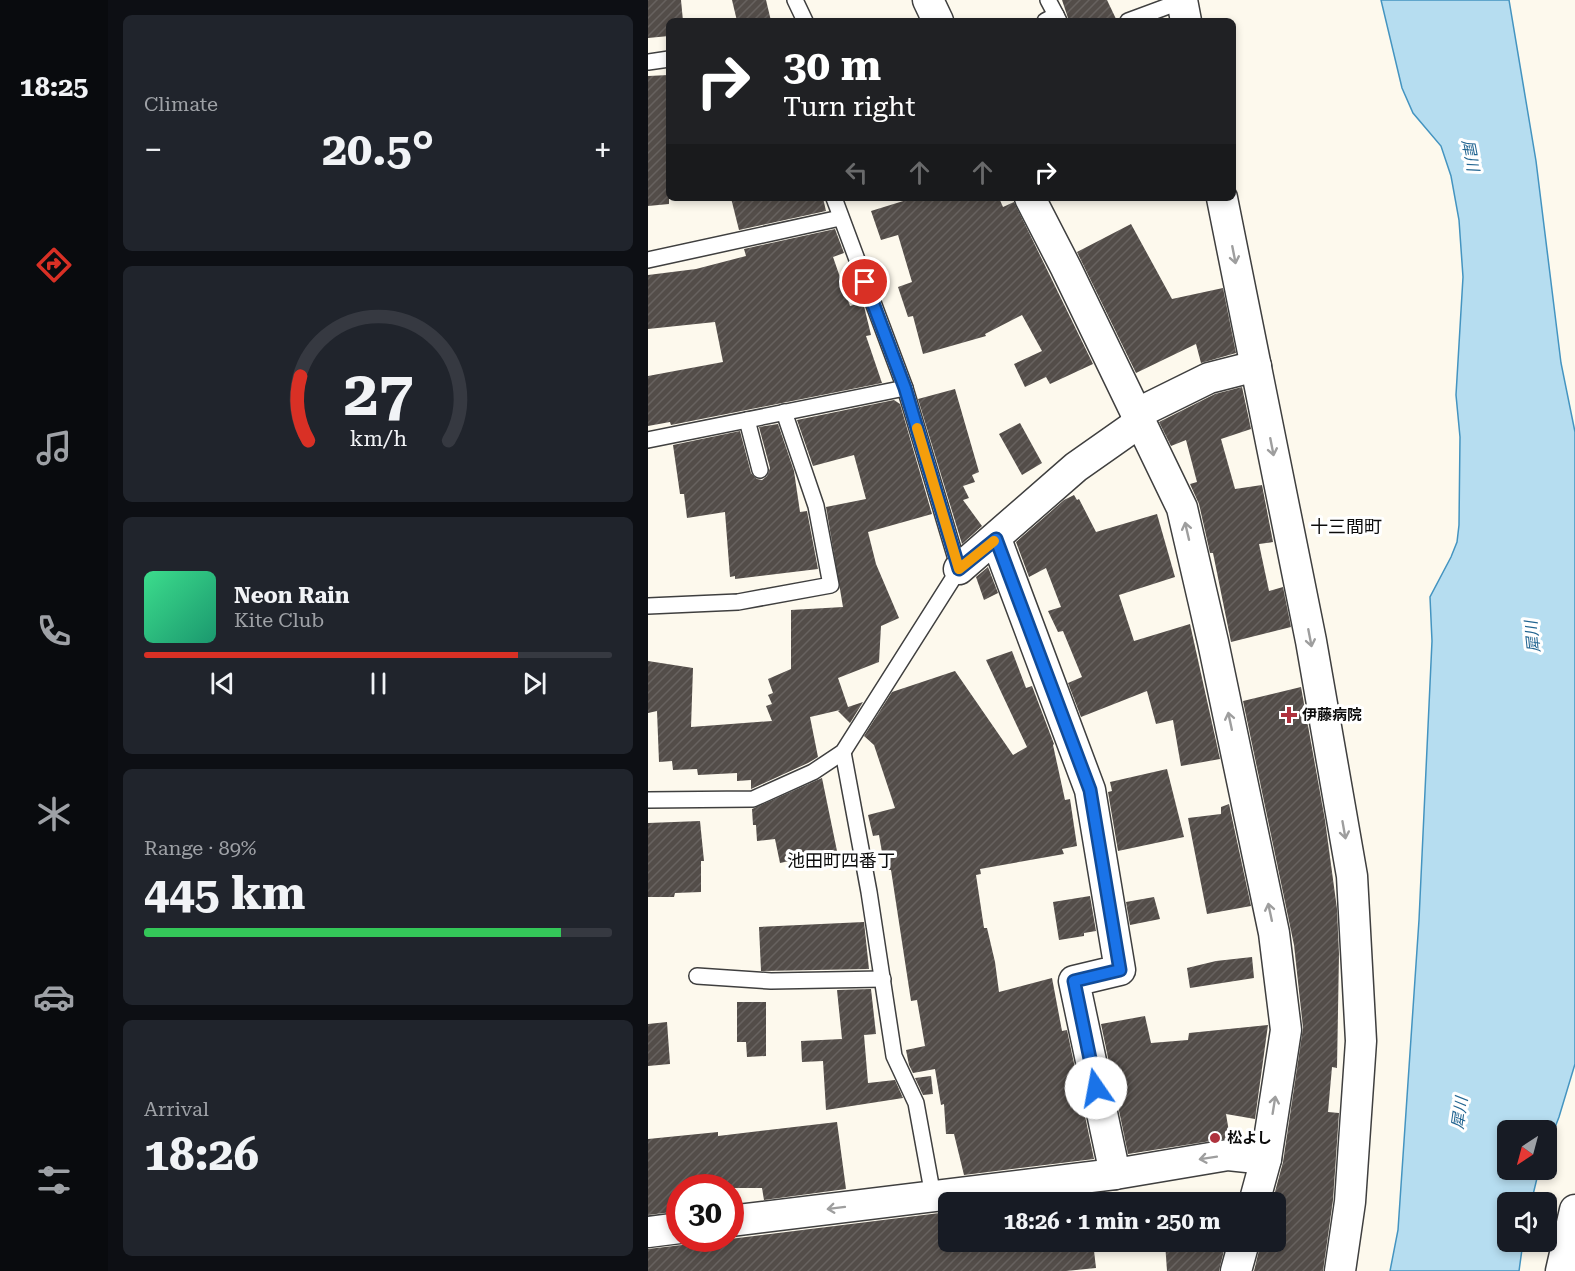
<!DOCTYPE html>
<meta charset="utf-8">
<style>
:root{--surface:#171b24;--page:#20242c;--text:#f1f3f6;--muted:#9ea1a6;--line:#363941;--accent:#d93025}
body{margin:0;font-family:"Roboto Serif","Noto Sans JP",serif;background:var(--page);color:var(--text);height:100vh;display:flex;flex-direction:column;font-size:22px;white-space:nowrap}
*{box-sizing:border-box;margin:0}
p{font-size:20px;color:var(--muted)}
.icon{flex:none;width:33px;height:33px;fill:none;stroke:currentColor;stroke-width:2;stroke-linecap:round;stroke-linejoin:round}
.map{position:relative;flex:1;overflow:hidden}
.details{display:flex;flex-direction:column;gap:15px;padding:15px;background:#0d0f14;width:540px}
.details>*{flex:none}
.top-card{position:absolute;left:18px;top:18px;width:570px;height:183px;border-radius:9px;box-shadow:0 3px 9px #0003;background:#202124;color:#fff;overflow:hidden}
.needle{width:39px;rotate:216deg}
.buttons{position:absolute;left:849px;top:1120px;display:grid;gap:12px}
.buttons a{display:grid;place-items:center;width:60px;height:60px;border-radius:9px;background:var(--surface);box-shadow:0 3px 9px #0003;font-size:30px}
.speed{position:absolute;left:18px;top:1174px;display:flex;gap:12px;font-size:30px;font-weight:700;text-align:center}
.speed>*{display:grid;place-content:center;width:78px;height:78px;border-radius:50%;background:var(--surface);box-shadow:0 3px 9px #0003;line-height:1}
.speed .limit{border:9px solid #d22;background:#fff;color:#111}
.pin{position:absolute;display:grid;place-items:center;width:51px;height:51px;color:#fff;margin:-26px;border:3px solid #fff;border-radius:50%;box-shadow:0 2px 6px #0007}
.me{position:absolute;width:66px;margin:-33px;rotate:348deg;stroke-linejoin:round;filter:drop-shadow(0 0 4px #0008)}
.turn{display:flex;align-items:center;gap:21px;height:126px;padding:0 18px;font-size:27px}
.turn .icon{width:78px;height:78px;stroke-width:2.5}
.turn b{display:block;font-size:42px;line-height:51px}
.lanes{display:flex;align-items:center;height:57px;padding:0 18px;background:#0003;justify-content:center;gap:30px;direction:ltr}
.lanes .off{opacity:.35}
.big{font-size:45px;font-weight:700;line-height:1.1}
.details .card{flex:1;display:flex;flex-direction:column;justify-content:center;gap:9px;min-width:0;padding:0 21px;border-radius:9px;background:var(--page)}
.details .dial{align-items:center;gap:0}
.dial svg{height:156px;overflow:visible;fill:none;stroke:var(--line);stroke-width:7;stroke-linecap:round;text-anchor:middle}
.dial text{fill:var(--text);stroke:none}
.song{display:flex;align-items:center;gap:18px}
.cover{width:72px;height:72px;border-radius:9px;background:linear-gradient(135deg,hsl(150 70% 55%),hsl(160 70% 35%))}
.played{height:6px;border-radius:3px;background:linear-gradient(90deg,var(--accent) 80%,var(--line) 80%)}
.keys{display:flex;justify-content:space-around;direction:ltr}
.heat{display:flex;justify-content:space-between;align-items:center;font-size:33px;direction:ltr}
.charge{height:9px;border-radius:4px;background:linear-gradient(90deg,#34c759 89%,var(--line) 0)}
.trip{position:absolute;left:290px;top:1192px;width:348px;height:60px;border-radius:9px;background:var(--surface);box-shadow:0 3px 9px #0003;font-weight:700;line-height:60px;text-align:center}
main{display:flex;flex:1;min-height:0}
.tab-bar{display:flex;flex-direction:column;width:108px;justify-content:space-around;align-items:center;background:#090b0e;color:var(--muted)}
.tab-bar .icon{width:42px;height:42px}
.tab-bar .on{color:var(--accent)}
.tab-bar b{font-size:27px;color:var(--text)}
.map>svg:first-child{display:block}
.water{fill:#b6ddf0;stroke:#4494c0;stroke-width:1.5}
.building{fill:url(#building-hatch)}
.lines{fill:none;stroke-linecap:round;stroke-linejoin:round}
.lane-casing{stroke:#3f3f3f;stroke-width:18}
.street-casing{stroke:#3f3f3f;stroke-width:33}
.lane{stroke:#fff;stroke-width:15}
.street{stroke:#fff;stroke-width:30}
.oneway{stroke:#9e9e9e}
.route-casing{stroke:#114b97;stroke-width:15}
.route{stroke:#1a73e8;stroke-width:10}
.slow{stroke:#f59e0b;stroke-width:10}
.poi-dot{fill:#ae323d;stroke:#fff;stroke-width:2}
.labels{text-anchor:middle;stroke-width:6;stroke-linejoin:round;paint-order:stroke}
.poi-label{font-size:15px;font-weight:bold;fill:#0c0c0c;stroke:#fff;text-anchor:start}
.water-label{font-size:16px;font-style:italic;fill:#226591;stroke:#fff}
.quarter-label{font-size:18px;fill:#0c0c0c;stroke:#fff}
</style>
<main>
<nav class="tab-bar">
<b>18:25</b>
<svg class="icon on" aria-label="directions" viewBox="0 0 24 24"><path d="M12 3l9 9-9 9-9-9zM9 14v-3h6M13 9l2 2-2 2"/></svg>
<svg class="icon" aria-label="music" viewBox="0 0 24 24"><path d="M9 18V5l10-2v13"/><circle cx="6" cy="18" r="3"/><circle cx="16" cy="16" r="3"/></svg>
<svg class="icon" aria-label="phone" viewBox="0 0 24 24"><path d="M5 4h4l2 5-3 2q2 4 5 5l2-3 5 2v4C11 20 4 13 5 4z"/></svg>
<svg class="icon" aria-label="climate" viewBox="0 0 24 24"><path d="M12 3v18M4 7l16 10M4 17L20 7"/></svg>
<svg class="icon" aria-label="car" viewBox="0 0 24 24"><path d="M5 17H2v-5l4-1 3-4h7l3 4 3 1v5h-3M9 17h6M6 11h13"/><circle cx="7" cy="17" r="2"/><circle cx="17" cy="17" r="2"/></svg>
<svg class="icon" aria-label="filters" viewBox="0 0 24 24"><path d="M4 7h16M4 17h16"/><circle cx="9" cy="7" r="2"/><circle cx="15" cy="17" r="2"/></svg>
</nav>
<section class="details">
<div class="card"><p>Climate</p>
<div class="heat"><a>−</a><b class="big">20.5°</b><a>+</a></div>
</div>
<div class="card dial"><svg viewBox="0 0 100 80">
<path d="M14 69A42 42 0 1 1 86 69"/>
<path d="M14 69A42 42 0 0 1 10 36" stroke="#d93025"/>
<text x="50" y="56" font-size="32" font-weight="700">27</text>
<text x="50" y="72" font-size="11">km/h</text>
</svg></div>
<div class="card">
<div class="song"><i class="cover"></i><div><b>Neon Rain</b><p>Kite Club</p></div></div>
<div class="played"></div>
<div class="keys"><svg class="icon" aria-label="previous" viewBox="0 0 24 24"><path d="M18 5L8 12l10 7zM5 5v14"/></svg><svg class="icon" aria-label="pause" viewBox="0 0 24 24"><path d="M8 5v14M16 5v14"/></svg><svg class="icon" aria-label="next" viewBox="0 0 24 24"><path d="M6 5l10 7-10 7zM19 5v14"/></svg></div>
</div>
<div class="card"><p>Range · 89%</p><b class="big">445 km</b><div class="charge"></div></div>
<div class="card"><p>Arrival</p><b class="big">18:26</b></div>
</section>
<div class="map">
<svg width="927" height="1271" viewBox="0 0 927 1271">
<defs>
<pattern id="building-hatch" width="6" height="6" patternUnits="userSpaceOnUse" patternTransform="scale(1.5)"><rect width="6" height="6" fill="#534d49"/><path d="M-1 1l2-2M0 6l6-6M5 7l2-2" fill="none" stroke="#67625f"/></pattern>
</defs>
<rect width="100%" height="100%" fill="#fdf9ed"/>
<!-- water -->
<polygon class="water" points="733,0 861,0 888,161 913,363 927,432 927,1064 911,1117 899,1148 898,1131 860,1131 860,1170 891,1170 883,1203 860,1203 860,1242 875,1242 871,1271 742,1271 750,1230 771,920 784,641 782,597 803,557 809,542 811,525 812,437 808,395 815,277 811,220 803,176 793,146 765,113 754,88"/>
<!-- building -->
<g class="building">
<polygon points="0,0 33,0 35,21 21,21 21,36 0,38"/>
<polygon points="84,0 118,0 123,21 89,21"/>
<polygon points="414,0 459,0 469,21 421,21"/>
<polygon points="21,75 21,204 0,206 0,76"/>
<polygon points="83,198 175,198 178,211 91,230"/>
<polygon points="265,198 351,198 355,207 366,202 445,364 402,384 398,377 377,387 366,364 394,351 374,315 337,334 338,336 275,354 265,316 260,317 250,287 264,282 250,235 233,240 223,211"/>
<polygon points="483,224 524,299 575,288 588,353 553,363 548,344 488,373 429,252"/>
<polygon points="187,229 196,253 185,257 202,306 215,302 223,335 218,336 234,383 23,425 22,422 0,426 0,376 75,362 67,322 0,329 0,275 48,269 98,256 96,249"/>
<polygon points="594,387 603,429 573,439 587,489 614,485 625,542 611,544 621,591 635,587 643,627 583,642 565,553 562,553 551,504 542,484 549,482 538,440 523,446 511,422 567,394"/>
<polygon points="307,389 331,472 324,475 327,482 315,486 321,498 315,500 334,526 314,544 270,399"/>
<polygon points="246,400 252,404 284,514 220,532 228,564 251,618 233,626 231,662 190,678 200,707 215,702 202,723 190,711 192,710 162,717 170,757 160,763 103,789 103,780 89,781 89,773 50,775 49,769 25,770 24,761 11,762 9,711 0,713 0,661 45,668 43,727 124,721 118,706 124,704 120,695 125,693 120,679 143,669 143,610 195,607 178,507 218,499 206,455 165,466 149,420"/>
<polygon points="372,423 394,463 374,475 351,434"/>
<polygon points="130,424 146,471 152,512 159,511 170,569 87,579 87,576 82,577 77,512 39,518 36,494 32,494 25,445 92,431 103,473 109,479 114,480 119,476 122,468 111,427"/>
<polygon points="426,495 429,500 431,499 448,532 509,514 527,577 471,595 486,641 542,624 572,759 533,766 525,720 508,724 499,691 433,717 420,683 434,677 415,631 410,632 400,611 413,607 398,568 381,577 368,542 416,500"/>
<polygon points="340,567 350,593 336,600 328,577"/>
<polygon points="364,651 378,688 384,686 406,744 405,745 417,800 422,799 429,846 414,849 416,854 332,869 333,874 328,875 336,928 339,928 347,962 351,992 404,978 414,1031 419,1030 446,1159 316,1175 306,1134 298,1134 296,1104 293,1105 287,1069 265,1073 261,1065 258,1050 277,1046 269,1000 263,1001 243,870 237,870 231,835 225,836 220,815 247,808 226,745 216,736 244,692 307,671 365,755 379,747 338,660"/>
<polygon points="653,687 677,820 689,909 691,954 689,1068 684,1067 680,1112 691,1113 685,1200 675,1271 606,1271 613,1242 627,1242 627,1203 624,1203 635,1162 655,1028 646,945 595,701"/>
<polygon points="519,769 536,837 470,851 460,792 464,791 462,782"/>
<polygon points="174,778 189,851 132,863 127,839 109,841 108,825 105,825 104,809"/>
<polygon points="581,804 603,906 559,914 540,818 573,814 573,807"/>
<polygon points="52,821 56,861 53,861 53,892 27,893 26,897 0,897 0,823"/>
<polygon points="442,896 448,931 436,933 436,936 411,940 405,902"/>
<polygon points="506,897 512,919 482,925 478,902"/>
<polygon points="216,922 221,969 113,971 111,927"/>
<polygon points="604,957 606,978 542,988 539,968 568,961"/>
<polygon points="223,989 228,1034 216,1035 220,1083 247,1080 255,1098 178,1110 175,1061 154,1062 153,1041 194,1039 189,990"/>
<polygon points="89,1002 118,1002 118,1056 99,1057 98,1042 89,1042"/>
<polygon points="497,1016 503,1043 540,1040 541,1033 620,1025 607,1119 578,1114 582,1138 480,1154 453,1024"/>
<polygon points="19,1022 22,1064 0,1066 0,1024"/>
<polygon points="283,1076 285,1094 275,1095 267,1078"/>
<polygon points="189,1122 198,1189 116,1200 114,1188 32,1188 32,1211 0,1215 0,1139 70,1132 70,1136"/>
<polygon points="457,1193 458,1203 372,1203"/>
<polygon points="300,1212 300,1242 445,1242 448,1268 418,1271 0,1271 0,1249 34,1245 45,1239 82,1239"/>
<polygon points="517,1242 578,1242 571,1271 519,1271"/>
</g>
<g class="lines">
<!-- lane casing -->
<g class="lane-casing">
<g id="lane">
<polyline points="147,0 157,21"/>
<polyline points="400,0 408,15"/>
<polyline points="397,21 408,15 411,21"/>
<polyline points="480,21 534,1"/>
<polyline points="0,62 21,59"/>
<polyline points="0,260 192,218"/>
<polyline points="99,420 112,470"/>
<polyline points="0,440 257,388"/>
<polyline points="0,606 90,602 183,585 168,506 136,412"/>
<polyline points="195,752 221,892 246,1056 268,1103 285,1196"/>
<polyline points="0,800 105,799 165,772 195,752 311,569 257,388 186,198"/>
<polyline points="49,976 123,981 235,979"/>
</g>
</g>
<!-- street casing -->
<g class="street-casing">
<g id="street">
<polyline points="280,0 290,21"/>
<polyline points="534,0 538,21"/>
<polyline points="382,198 418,268 534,508 565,642 626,933 638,1030 618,1159 606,1203"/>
<polyline points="574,198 663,641 704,876 713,1041 702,1202 692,1271"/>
<polyline points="488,414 561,378 608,366"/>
<polyline points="348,539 442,790 472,970 426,981 467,1174"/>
<polyline points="311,569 428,467 492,422"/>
<polyline points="82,1221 467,1174 580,1155 618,1159"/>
<polyline points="0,1232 32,1228"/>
<polyline points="588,1271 596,1242"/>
<polyline points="913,1271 927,1210"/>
</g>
</g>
<!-- lane -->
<use href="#lane" class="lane"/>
<!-- street -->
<use href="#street" class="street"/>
</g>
<!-- one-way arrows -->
<defs><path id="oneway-shaft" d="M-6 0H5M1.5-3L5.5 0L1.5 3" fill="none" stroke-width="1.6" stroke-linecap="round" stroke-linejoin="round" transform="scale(1.5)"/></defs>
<g class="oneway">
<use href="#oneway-shaft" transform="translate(586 255) rotate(79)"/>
<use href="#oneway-shaft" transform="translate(624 447) rotate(79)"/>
<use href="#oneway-shaft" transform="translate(539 531) rotate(-103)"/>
<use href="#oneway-shaft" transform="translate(662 638) rotate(79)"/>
<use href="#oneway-shaft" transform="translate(582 721) rotate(-102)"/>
<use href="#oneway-shaft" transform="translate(696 830) rotate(80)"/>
<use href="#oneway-shaft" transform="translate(622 912) rotate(-102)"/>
<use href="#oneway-shaft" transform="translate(626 1105) rotate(-81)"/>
<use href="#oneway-shaft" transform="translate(560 1158) rotate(171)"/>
<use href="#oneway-shaft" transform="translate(188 1208) rotate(173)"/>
</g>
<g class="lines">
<!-- route casing -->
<g class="route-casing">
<polyline id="route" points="217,282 257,388 311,569 348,539 442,790 472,970 426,981 448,1088"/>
</g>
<!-- route -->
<use href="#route" class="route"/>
<!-- slow -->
<polyline class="slow" points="269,428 311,569 346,541"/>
</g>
<!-- markers -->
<g class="poi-dot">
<path d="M638 706h6v6h6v6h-6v6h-6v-6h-6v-6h6z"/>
<circle cx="567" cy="1138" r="6"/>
</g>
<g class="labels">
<!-- poi labels -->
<g class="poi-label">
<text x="654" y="720">伊藤病院</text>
<text x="579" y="1143">松よし</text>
</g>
<!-- water labels -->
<g class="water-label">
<text transform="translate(823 155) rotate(79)" y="6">犀川</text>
<text transform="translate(884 637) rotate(-96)" y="6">犀川</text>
<text transform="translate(811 1113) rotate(-82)" y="6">犀川</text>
</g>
<!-- quarter labels -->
<g class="quarter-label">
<text x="698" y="533">十三間町</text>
<text x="193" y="867">池田町四番丁</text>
</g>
</g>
</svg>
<div class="buttons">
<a><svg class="needle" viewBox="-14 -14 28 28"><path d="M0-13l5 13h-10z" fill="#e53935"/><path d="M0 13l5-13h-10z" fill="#9ea1a6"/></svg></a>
<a><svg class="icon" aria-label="sound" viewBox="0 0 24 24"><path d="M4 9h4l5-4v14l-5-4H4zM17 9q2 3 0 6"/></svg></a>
</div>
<div class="speed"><div class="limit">30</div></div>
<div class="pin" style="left:217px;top:282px;background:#d93025"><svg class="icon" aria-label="arrive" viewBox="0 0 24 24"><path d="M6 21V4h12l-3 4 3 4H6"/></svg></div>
<svg class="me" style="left:448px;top:1088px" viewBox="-20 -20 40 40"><circle r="19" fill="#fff"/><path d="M0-13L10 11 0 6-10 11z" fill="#1a73e8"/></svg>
<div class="trip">18:26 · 1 min · 250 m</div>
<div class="top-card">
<div class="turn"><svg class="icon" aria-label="right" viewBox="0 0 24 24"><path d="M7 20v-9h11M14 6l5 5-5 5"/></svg><div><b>30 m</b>Turn right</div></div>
<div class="lanes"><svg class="icon off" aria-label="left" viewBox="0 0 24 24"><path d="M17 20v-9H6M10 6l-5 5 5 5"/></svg><svg class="icon off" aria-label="ahead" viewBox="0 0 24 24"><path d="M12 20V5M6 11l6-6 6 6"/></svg><svg class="icon off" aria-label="ahead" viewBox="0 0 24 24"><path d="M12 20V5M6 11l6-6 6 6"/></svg><svg class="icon" aria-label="right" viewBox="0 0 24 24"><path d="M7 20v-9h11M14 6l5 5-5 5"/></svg></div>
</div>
</div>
</main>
